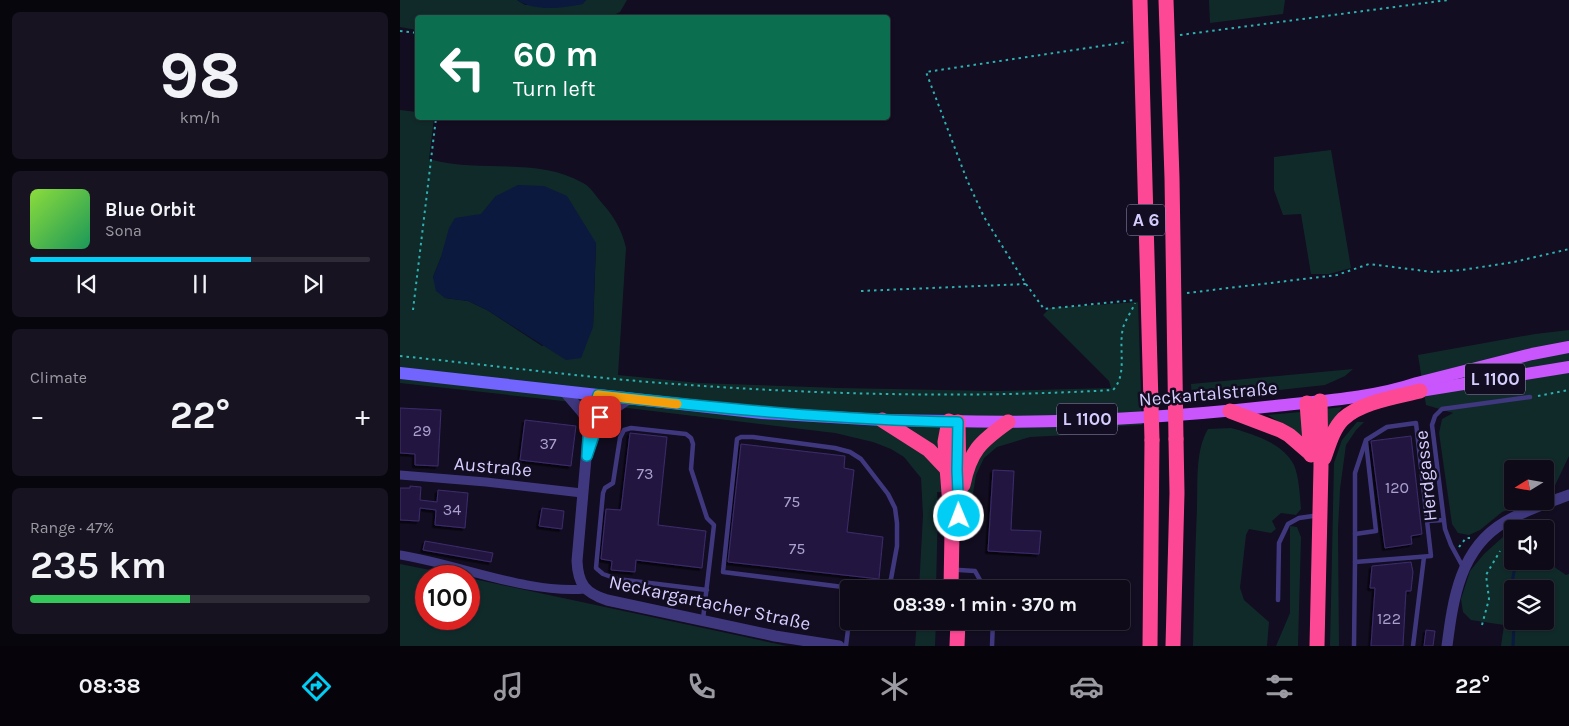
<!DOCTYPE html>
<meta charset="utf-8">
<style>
:root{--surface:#0e0a18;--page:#171321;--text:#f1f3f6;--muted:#9b9aa2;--line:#2e2b37;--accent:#02cef5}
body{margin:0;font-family:Karla,sans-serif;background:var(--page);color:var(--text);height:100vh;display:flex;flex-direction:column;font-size:19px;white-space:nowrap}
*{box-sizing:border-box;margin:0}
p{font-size:16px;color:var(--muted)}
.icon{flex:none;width:28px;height:28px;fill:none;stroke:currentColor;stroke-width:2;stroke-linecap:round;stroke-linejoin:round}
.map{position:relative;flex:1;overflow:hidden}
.sheet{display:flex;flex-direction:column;gap:12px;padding:12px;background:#08060d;width:400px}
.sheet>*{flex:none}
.guide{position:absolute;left:15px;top:15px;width:475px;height:105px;border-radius:5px;box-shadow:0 1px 4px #0004,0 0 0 1px var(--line);background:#0b6e4f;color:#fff;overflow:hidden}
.needle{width:32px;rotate:259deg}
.buttons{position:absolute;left:1104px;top:460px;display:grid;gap:10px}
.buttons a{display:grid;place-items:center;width:50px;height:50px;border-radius:5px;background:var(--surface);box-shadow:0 1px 4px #0004,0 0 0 1px var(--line);font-size:25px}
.speed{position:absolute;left:15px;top:565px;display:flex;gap:10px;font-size:25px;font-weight:700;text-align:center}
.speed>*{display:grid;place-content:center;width:65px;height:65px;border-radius:50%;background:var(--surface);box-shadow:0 1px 4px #0004,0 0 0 1px var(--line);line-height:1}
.speed .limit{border:8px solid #d22;background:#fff;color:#111}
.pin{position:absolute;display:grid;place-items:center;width:42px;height:42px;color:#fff;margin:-21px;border-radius:10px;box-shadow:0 2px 8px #0006}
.me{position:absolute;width:55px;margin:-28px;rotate:359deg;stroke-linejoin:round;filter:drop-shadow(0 0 4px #0008)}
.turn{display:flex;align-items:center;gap:18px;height:105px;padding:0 15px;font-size:22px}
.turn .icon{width:65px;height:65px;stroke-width:2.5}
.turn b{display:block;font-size:35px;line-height:42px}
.big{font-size:38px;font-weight:700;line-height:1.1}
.sheet .card{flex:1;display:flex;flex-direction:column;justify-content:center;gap:8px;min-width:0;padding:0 18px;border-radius:8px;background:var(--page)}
.sheet .dial{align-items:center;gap:0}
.dial b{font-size:65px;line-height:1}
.song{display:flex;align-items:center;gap:15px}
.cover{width:60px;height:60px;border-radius:8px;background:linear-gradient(135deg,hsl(90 70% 55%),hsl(150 70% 35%))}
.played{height:5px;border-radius:2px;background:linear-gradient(90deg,var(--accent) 65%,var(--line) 65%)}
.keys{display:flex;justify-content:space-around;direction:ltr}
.heat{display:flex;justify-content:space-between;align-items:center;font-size:28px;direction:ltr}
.charge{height:8px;border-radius:4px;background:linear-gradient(90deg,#34c759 47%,var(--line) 0)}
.trip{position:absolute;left:440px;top:580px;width:290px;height:50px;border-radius:5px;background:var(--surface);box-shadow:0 1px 4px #0004,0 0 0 1px var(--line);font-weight:700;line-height:50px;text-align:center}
.dock{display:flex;height:80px;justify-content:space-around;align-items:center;background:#06040a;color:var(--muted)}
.dock .icon{width:35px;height:35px}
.dock .on{color:var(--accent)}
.dock b{font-size:22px;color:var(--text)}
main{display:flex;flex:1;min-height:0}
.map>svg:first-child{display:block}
.green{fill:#102a2a;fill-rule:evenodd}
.water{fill:#0a193d}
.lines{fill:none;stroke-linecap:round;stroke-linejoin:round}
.stream{stroke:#0a193d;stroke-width:3}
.building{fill:#241941;stroke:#3c2b6d;filter:url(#shadow)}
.path{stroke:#2fb1b1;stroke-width:2;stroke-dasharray:2.5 4;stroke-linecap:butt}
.service{stroke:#3f387f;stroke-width:4.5}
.minor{stroke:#3f387f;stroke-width:9}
.tertiary{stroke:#3f387f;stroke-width:11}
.secondary{stroke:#7265fe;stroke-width:12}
.primary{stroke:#c955fd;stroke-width:12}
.motorway{stroke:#fd4995;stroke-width:15}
.motorway-bridge{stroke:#fd4995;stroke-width:15}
.route-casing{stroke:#01869f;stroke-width:12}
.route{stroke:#02cef5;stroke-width:9}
.slow{stroke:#f59e0b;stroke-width:9}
.labels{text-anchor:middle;stroke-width:5;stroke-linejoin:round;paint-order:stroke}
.number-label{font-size:16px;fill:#aaa0d0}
.shield{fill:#120d20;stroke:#9b93bc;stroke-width:1}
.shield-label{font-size:18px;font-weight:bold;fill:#d6cdff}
.street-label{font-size:19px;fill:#d6cdff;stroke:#120d20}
</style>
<main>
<section class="sheet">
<div class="card dial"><b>98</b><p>km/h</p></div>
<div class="card">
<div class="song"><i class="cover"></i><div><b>Blue Orbit</b><p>Sona</p></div></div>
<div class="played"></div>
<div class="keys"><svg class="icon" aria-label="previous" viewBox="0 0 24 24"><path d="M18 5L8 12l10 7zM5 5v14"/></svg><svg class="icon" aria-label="pause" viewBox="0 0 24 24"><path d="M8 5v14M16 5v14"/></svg><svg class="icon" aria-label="next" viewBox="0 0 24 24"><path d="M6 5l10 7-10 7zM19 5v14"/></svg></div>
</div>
<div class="card"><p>Climate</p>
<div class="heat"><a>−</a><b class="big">22°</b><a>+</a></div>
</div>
<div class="card"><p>Range · 47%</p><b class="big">235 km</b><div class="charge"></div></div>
</section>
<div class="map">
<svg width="1169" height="646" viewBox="0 0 1169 646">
<defs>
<filter id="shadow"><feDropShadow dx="-2.5" dy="2.5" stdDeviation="0" flood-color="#0009"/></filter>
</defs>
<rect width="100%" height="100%" fill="#120d20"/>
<!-- green -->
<g class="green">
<polygon points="0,0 117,0 125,5 182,4 186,0 227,0 220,12 210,17 18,18 17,30 0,27"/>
<polygon points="809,0 885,0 883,14 810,23"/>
<path d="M0,110L17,112L18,118H34L29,159C79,174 136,156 183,183C190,186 196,196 201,202C214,216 222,230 226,248L218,375L299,383L439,388L594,391L711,388L709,381L643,315L650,308L738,302L742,425L720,426L708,433L630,437L597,447L584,458L576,475L573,494L537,492L538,505L536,589H519L523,515L521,478L504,457L491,449L473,442L435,433L236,409L0,383ZM96,196L196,243L193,327L142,346L87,310L68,301L45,298L33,277L41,257L81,215Z"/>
<polygon points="931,150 951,268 929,274 911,274 901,214 883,215 874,190 874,157"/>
<polygon points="1169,330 1169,456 1151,494 1145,496 1145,469 1112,469 1112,501 1132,501 1102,512 1080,530 1069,535 1058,533 1052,524 1039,433 1042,419 1053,413 1026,405 1018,355 1135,334"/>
<polygon points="953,369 945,376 925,385 796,399 792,397 791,384"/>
<polygon points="942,407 924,437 925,409"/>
<polygon points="901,412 903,437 868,415"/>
<polygon points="957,422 964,422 956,430 946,445 940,489 938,530 939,646 930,646 934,463 942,440"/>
<path d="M831,428C853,434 883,443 894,465C899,477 900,496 901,509L896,515L881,513L872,521L876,529L871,533L849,529L846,535L840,588L844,600L869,622L867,646H793C794,600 795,554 797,508C798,482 795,451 808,429Z"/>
<path d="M1136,522L1138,529H1112V561H1145V554L1153,566L1166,575L1169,574V646H1101L1104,625L1071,620L1063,612L1061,599L1070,571L1084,554L1113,528ZM1112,589H1145V621H1112Z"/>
<polygon points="890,526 897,527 901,537 898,646 876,646 890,613"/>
<polygon points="0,564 60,576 26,576 26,619 69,619 69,578 387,646 0,646"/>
<polygon points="517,621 536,621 535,646 515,646"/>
</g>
<!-- water -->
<g class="water">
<path d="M117,0H186L183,4C162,8 136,12 117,0Z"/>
<polygon points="118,185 144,186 167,196 196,243 193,327 181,358 166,360 87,310 68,301 45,298 36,291 33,277 41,257 49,228 55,218 81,214 96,196"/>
</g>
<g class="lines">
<!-- stream -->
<g class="stream">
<polyline points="1112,605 1113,577 1116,561"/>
<polyline points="1113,646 1114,621"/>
</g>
</g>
<!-- building -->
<g class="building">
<polygon points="0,408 41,410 38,466 15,465 15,454 0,453"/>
<polygon points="125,420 176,426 171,466 120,460"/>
<polygon points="230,433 267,437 258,525 306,531 302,568 236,560 235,572 211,570 212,561 201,559 206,509 221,510"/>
<polygon points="1011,436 1022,534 1011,536 1012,544 985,548 971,441"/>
<polygon points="341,444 445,456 444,468 454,470 447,532 483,537 479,579 328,562"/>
<polygon points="593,470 614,471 611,530 641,531 639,554 588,551"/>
<polygon points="10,486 21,487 20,500 37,502 38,490 68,493 65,528 35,525 36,510 20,508 19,521 0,520 0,488 10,488"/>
<polygon points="142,508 164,511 162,529 139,526"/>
<polygon points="25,541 93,553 91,562 23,550"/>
<polygon points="1011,562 1013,572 1011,591 1006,591 1003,646 971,646 975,588 970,588 972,566"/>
<polygon points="1026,630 1035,631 1033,646 1024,646"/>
</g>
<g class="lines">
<!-- path -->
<g class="path">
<polyline points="0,31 18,33"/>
<polyline points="780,35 1048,0"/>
<polyline points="626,284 644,309 735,300"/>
<polyline points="461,291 626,284 584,217 567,180 526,72 728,42"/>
<polyline points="787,293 937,275 969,264 1033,272 1062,270 1114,262 1169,249"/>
<polyline points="13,310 36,118"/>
<path d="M0,356C79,364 158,374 237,381C395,394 555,399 713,390C728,374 718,348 723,328C725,320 732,311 735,303"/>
<polyline points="1138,396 1169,390"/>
<polyline points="1059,547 1066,538 1070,538"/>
<polyline points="1082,625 1089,599 1086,575 1100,551"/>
</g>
<!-- service -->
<g class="service">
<polygon points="1016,423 1031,556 955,562 955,473 966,440 987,427"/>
<polyline points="1028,521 1044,520"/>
<polyline points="955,534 976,531 966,442"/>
<polyline points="1063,567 1051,545 1045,529 1032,425 1035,416 1042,409 1130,397"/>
<polyline points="559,570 575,571 585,589"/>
<polyline points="459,589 323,572 337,439 341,437 353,437 435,448 450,452 461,459 488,494 495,508 497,523 497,546 491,579 485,589"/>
<polyline points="878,600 879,543 888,524 899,518 913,516"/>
<polyline points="303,619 314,525 307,518 291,469 293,444 291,438 286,434 231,428 224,430 220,438 213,483 205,488 203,493 196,568 203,574 217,579 307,590"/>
<polyline points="446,646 449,621"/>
<polyline points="592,646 593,621"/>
<polyline points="954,646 955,562"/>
<polyline points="1013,646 1024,557"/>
</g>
<!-- minor -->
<g class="minor">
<polyline points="0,475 86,482 182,493"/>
<path d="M0,555C58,564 127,594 185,589"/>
</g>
<!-- tertiary -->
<g class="tertiary">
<polyline points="164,391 182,412 189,424"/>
<path d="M197,395L189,424L177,561C178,584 185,593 207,600L375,636L439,646"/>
<polyline points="199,424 211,411 228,399"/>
<polyline points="192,442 200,417 205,396"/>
<path d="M1047,646C1053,599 1060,548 1105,522C1125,510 1147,503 1169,495"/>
</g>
<!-- secondary -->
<polyline class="secondary" points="0,373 362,413 482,420 549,421"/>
<!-- primary -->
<g class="primary">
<polyline points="1012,390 1020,391 1169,367"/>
<path d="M549,421C658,424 767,418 875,406C921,401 973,398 1017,383L1132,354L1169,347"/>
</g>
<!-- motorway -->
<g class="motorway">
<polyline points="907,403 911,455"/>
<polyline points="830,411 880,430 889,435 911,454"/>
<polyline points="482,420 529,450 547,469"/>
<polyline points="549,421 545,442 552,531 551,589"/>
<polyline points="558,422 559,487"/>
<path d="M924,458C929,444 933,429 943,419C961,402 996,397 1020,391"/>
<path d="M563,485C570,451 580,442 608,422"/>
<polyline points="557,646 558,621"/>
<polyline points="750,646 752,440"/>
<polyline points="773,646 777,493 776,439"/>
<polyline points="917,646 921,466 920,401"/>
</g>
<!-- motorway-bridge -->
<g class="motorway-bridge">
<polyline points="740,0 752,440"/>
<polyline points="766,0 772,178 776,439"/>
</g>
</g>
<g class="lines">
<!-- route casing -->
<g class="route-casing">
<path id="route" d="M200,417L187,456L189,424L198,395C318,408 437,420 558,422L557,470L559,516"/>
</g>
<!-- route -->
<use href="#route" class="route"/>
<!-- slow -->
<polyline class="slow" points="189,426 198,395 277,404"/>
</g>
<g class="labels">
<!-- number labels -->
<g class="number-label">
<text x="22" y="436">29</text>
<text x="148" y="449">37</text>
<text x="245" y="479">73</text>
<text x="997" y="493">120</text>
<text x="392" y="507">75</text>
<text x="52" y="515">34</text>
<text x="397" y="554">75</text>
<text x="989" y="624">122</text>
</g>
<!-- shield labels -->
<g class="shield">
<rect x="727" y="204.5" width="38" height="31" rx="4"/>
<rect x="1065" y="363.5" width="60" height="31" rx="4"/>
<rect x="657" y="403.5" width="60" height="31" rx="4"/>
</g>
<g class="shield-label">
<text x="746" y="226">A 6</text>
<text x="1095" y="385">L 1100</text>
<text x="687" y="425">L 1100</text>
</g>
<!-- street labels -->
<g class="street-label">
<text transform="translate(808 393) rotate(-5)" y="7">Neckartalstraße</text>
<text transform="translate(93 466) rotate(5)" y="7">Austraße</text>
<text transform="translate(1025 476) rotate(-96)" y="7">Herdgasse</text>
<text transform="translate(310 602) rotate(12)" y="7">Neckargartacher Straße</text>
</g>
</g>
</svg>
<div class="buttons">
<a><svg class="needle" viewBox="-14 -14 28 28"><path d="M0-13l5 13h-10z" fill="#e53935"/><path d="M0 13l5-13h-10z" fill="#9b9aa2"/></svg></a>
<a><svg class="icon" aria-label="sound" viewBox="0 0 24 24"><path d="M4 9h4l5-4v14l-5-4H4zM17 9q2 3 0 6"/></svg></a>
<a><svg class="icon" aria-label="layers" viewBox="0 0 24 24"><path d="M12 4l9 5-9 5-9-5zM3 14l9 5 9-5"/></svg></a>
</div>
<div class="speed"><div class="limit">100</div></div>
<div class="pin" style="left:200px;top:417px;background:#d93025"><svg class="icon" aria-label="arrive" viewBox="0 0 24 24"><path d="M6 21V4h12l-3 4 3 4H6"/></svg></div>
<svg class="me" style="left:559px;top:516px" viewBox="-20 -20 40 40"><circle r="17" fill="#02cef5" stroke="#fff" stroke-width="3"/><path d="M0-11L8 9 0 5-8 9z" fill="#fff"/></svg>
<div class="trip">08:39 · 1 min · 370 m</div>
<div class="guide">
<div class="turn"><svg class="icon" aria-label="left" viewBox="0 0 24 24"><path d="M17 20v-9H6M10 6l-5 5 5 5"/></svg><div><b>60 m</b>Turn left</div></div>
</div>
</div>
</main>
<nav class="dock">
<b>08:38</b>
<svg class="icon on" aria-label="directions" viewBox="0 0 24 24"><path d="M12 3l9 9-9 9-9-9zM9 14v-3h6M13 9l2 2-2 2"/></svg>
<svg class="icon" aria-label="music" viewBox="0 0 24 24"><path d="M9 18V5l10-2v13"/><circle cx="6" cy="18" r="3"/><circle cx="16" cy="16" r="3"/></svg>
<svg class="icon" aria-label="phone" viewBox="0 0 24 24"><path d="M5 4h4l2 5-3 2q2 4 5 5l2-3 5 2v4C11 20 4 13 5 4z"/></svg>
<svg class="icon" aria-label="climate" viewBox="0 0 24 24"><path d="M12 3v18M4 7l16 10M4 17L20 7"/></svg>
<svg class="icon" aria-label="car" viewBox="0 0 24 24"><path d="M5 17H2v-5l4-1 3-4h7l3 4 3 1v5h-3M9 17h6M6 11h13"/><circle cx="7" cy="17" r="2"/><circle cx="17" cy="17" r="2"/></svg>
<svg class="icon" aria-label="filters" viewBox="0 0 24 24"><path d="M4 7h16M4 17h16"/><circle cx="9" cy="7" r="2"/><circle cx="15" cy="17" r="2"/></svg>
<b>22°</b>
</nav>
